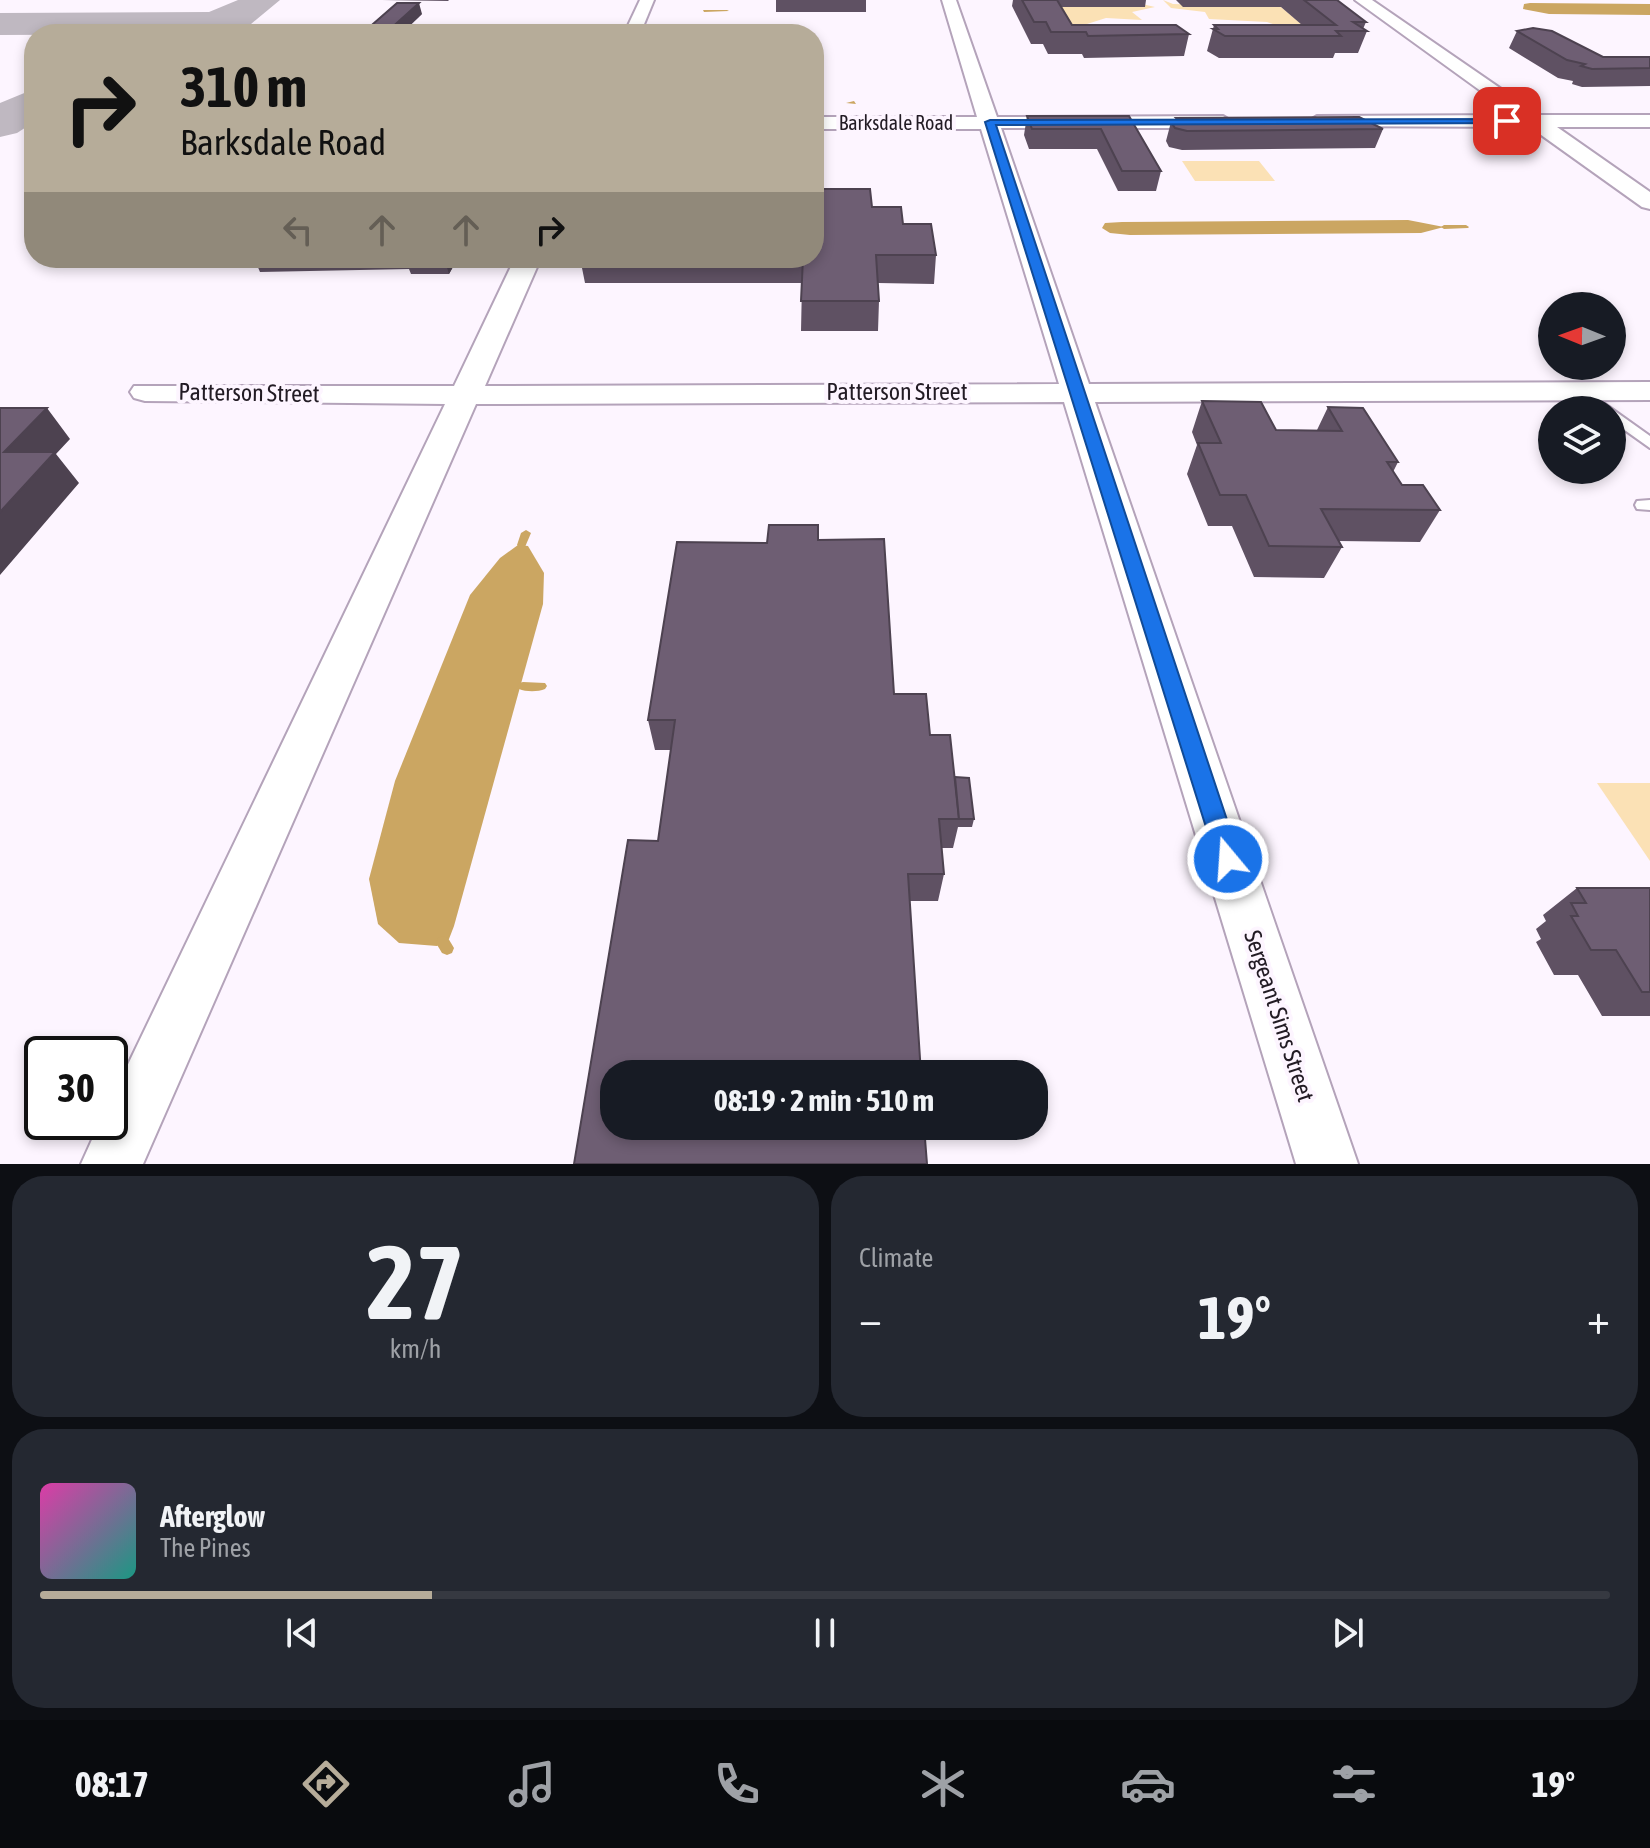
<!DOCTYPE html>
<meta charset="utf-8">
<style>
:root{--surface:#171b24;--page:#242831;--text:#f1f3f6;--muted:#9ea1a6;--line:#363941;--accent:#b6ac99}
body{margin:0;font-family:"Asap Condensed",sans-serif;background:var(--page);color:var(--text);height:100vh;display:flex;flex-direction:column;font-size:30px;white-space:nowrap}
*{box-sizing:border-box;margin:0}
p{font-size:26px;color:var(--muted)}
.icon{flex:none;width:44px;height:44px;fill:none;stroke:currentColor;stroke-width:2;stroke-linecap:round;stroke-linejoin:round}
.map{position:relative;height:1164px;overflow:hidden}
.details{display:flex;flex-direction:column;gap:12px;padding:12px;background:#0d0f14;flex:1}
.details>*{flex:none}
.guide{position:absolute;left:24px;top:24px;width:800px;height:244px;border-radius:32px;box-shadow:0 4px 12px #0003;background:#b6ac99;color:#111;overflow:hidden}
.needle{width:52px;rotate:271deg}
.tools{position:absolute;left:1538px;top:292px;display:grid;gap:16px}
.tools a{display:grid;place-items:center;width:88px;height:88px;border-radius:50%;background:var(--surface);box-shadow:0 4px 12px #0003;font-size:40px}
.speed{position:absolute;left:24px;top:1036px;display:flex;gap:16px;font-size:40px;font-weight:700;text-align:center}
.speed>*{display:grid;place-content:center;width:104px;height:104px;border-radius:50%;background:var(--surface);box-shadow:0 4px 12px #0003;line-height:1}
.speed .limit{border:4px solid #111;border-radius:12px;background:#fff;color:#111}
.pin{position:absolute;display:grid;place-items:center;width:68px;height:68px;color:#fff;margin:-34px;border-radius:16px;box-shadow:0 4px 12px #0006}
.me{position:absolute;width:88px;margin:-44px;rotate:342deg;stroke-linejoin:round;filter:drop-shadow(0 0 6px #0008)}
.turn{display:flex;align-items:center;gap:28px;height:168px;padding:0 24px;font-size:36px}
.turn .icon{width:104px;height:104px;stroke-width:2.5}
.turn b{display:block;font-size:56px;line-height:68px}
.lanes{display:flex;align-items:center;height:76px;padding:0 24px;background:#0003;justify-content:center;gap:40px;direction:ltr}
.lanes .off{opacity:.35}
.big{font-size:60px;font-weight:700;line-height:1.1}
.details .tile{flex:1;display:flex;flex-direction:column;justify-content:center;gap:12px;min-width:0;padding:0 28px;border-radius:32px;background:var(--page)}
.details .dial{align-items:center;gap:0}
.dial b{font-size:104px;line-height:1}
.song{display:flex;align-items:center;gap:24px}
.cover{width:96px;height:96px;border-radius:12px;background:linear-gradient(135deg,hsl(320 70% 55%),hsl(170 70% 35%))}
.played{height:8px;border-radius:4px;background:linear-gradient(90deg,var(--accent) 25%,var(--line) 25%)}
.keys{display:flex;justify-content:space-around;direction:ltr}
.heat{display:flex;justify-content:space-between;align-items:center;font-size:44px;direction:ltr}
.details .tiles{flex:1;display:grid;gap:12px;grid-template-columns:1fr 1fr}
.tile:last-child{grid-column:span 2}
.trip{position:absolute;left:600px;top:1060px;width:448px;height:80px;border-radius:32px;background:var(--surface);box-shadow:0 4px 12px #0003;font-weight:700;line-height:80px;text-align:center}
.menu{display:flex;height:128px;justify-content:space-around;align-items:center;background:#090b0e;color:var(--muted)}
.menu .icon{width:56px;height:56px}
.menu .active{color:var(--accent)}
.menu b{font-size:36px;color:var(--text)}
.map>svg:first-child{display:block}
.green{fill:#fbe1b5}
.water{fill:#cba662}
.lines{fill:none;stroke-linecap:round;stroke-linejoin:round}
.stream{fill:#cba662;fill-rule:evenodd}
.taxiway{fill:#bfb8c1;fill-rule:evenodd}
.lane-casing{stroke:#b4a3ba;stroke-width:4}
.street-casing{stroke:#b4a3ba;stroke-width:4}
.lane{fill:#fff;fill-rule:evenodd}
.street{fill:#fff;fill-rule:evenodd}
.wall{fill:#5f5163}
.shaded-wall{fill:#4d4250}
.building{fill:#6e5e73;stroke:#4d4250;stroke-width:2}
.route{fill:#1a73e8;stroke:#114b97;stroke-width:2}
.labels{text-anchor:middle;stroke-width:8;stroke-linejoin:round;paint-order:stroke}
.far-street-label{font-size:20px;fill:#221b24;stroke:#fdf5ff}
.street-label{font-size:24px;fill:#221b24;stroke:#fdf5ff}
</style>
<div class="map">
<svg width="1650" height="1164" viewBox="0 0 1650 1164">
<rect width="100%" height="100%" fill="#fdf5ff"/>
<!-- green -->
<g class="green">
<polygon points="1163,0 1173,4 1281,7 1323,42 1267,22 1209,19 1205,12 1171,8"/>
<polygon points="1142,4 1155,7 1132,12 1142,20 1106,18 1087,24 1080,34 1045,7"/>
<polygon points="1182,161 1259,161 1275,181 1195,181"/>
<polygon points="1597,783 1650,783 1650,861"/>
</g>
<!-- water -->
<g class="water">
<polygon points="1530,3 1650,4 1650,15 1549,14 1523,9 1524,4"/>
<polygon points="1408,220 1444,227 1421,233 1130,235 1110,233 1102,228 1105,223 1122,222"/>
<polygon points="518,545 528,546 544,573 543,604 454,926 449,939 437,946 399,943 378,924 369,879 395,781 470,595 500,558"/>
</g>
<g class="lines">
<!-- stream -->
<g class="stream">
<polygon points="703,10 727,10 729,11 704,12"/>
<polygon points="854,101 856,104 846,103"/>
<polygon points="1466,225 1469,227 1468,228 1444,229 1441,227 1444,225"/>
<polygon points="526,530 531,533 525,547 519,547 517,545 521,533"/>
<path d="M523,682L545,683L547,686L545,689C538,692 526,692 519,689L517,686L519,683Z"/>
<polygon points="443,936 448,938 454,948 452,953 447,955 442,953 436,943 438,938"/>
</g>
<!-- taxiway -->
<g class="taxiway">
<polygon points="238,0 280,0 251,24 210,34 0,35 0,13 209,12"/>
<polygon points="34,89 34,122 17,133 0,137 0,103"/>
</g>
<!-- lane casing -->
<g class="lane-casing">
<g id="lane">
<polygon points="1581,387 1650,436 1650,448 1612,421 1612,410 1598,410 1576,394 1576,388"/>
<polygon points="1650,500 1650,510 1637,509 1635,505 1637,501"/>
</g>
</g>
<!-- street casing -->
<g class="street-casing">
<g id="street">
<polygon points="640,0 654,0 640,34 624,34"/>
<polygon points="942,0 956,0 997,117 1223,116 1233,122 1223,128 1001,128 1089,384 1650,382 1650,400 1095,402 1358,1164 1296,1164 1064,402 476,404 143,1164 81,1164 100,1122 110,1122 110,1102 445,404 145,401 134,398 130,392 134,386 454,386 515,258 541,258 485,386 1059,384 981,129 814,129 814,117 977,117"/>
<polygon points="1355,0 1372,0 1539,115 1650,115 1650,127 1557,127 1650,192 1650,209 1642,207 1530,127 1310,126 1307,122 1317,116 1514,115"/>
</g>
</g>
<!-- lane -->
<use href="#lane" class="lane"/>
<!-- street -->
<use href="#street" class="street"/>
</g>
<!-- wall -->
<g class="wall">
<polygon points="382,0 449,0 448,1"/>
<rect x="776" y="0" width="90" height="12"/>
<polygon points="1013,0 1146,0 1145,7 1061,7 1072,25 1189,34 1184,56 1084,58 1082,54 1048,54 1043,44 1031,44 1012,6"/>
<polygon points="1176,0 1337,0 1366,22 1363,29 1367,31 1358,53 1335,53 1333,58 1219,58 1207,51 1214,25 1302,25 1281,7 1183,7"/>
<polygon points="422,14 401,34 366,34 365,31"/>
<polygon points="1517,31 1603,57 1650,57 1650,86 1582,87 1572,84 1573,81 1558,78 1509,48"/>
<polygon points="1027,116 1129,116 1161,171 1156,191 1118,191 1097,149 1029,149 1024,135"/>
<polygon points="1176,118 1383,129 1375,148 1182,150 1169,147 1166,141 1171,122 1175,122"/>
<polygon points="872,207 903,224 936,255 934,284 878,283 879,301 878,331 801,331 802,283 585,283 580,258 814,258"/>
<polygon points="254,258 458,258 449,274 411,274 409,269 260,272"/>
<polygon points="1202,401 1276,430 1317,430 1328,407 1398,462 1393,472 1402,485 1440,510 1420,542 1338,541 1342,547 1324,578 1254,577 1232,526 1208,526 1187,474 1197,445 1192,432"/>
<polygon points="818,540 894,694 930,735 955,777 974,819 972,827 958,827 953,848 941,848 944,874 938,901 910,901 658,841 671,750 655,750 648,720 767,543"/>
<polygon points="1577,888 1650,888 1650,1016 1602,1016 1578,975 1554,975 1536,942 1541,939 1536,929 1546,921 1543,915"/>
</g>
<!-- shaded-wall -->
<g class="shaded-wall">
<polygon points="419,3 422,14 401,34 389,34 388,31"/>
<polygon points="444,258 458,258 449,274"/>
<polygon points="47,408 70,439 56,454 79,483 0,575 0,512 4,452"/>
</g>
<!-- building -->
<g class="building">
<polygon points="1022,0 1057,0 1072,25 1176,25 1189,34 1088,36 1086,32 1051,32 1046,22 1034,22"/>
<polygon points="1304,0 1337,0 1366,22 1353,22 1367,31 1336,31 1341,36 1225,36 1213,29 1218,29 1214,25 1336,25"/>
<polygon points="397,3 419,3 388,31 365,31"/>
<polygon points="1533,28 1552,31 1603,57 1650,57 1650,68 1592,69 1581,66 1585,64 1567,60 1517,31"/>
<polygon points="1027,116 1129,116 1161,171 1122,171 1101,129 1032,129"/>
<polygon points="1359,117 1383,129 1187,131 1175,128 1171,122 1179,121 1176,118"/>
<polygon points="814,189 870,189 872,207 901,207 903,224 931,224 936,255 876,255 879,301 801,301 803,258 814,258"/>
<polygon points="1202,401 1261,402 1276,430 1342,431 1328,407 1363,408 1398,462 1387,462 1402,485 1423,485 1440,510 1321,509 1342,547 1269,546 1246,495 1220,495 1198,443 1221,443"/>
<polygon points="0,408 47,408 4,452 55,452 0,512"/>
<polygon points="769,525 818,525 818,540 884,539 894,694 926,694 930,735 950,735 959,819 939,819 944,874 908,874 921,1074 614,1074 614,1126 924,1126 927,1164 574,1164 628,840 658,841 675,720 648,720 677,542 767,543"/>
<polygon points="955,777 969,778 974,819 959,819"/>
<polygon points="1577,888 1650,888 1650,992 1642,992 1616,950 1591,950 1571,916 1578,916 1571,903 1586,903"/>
</g>
<!-- route -->
<polygon class="route" points="1507,119 1511,123 996,125 1240,859 1236,866 1228,869 1220,866 1216,859 985,122 990,120"/>
<g class="labels">
<!-- far-street labels -->
<g class="far-street-label">
<text x="896" y="130">Barksdale Road</text>
</g>
<!-- street labels -->
<g class="street-label">
<text x="897" y="400">Patterson Street</text>
<text transform="translate(249 393) rotate(1)" y="8">Patterson Street</text>
<text transform="translate(1279 1016) rotate(72)" y="8">Sergeant Sims Street</text>
</g>
</g>
</svg>
<div class="tools">
<a><svg class="needle" viewBox="-14 -14 28 28"><path d="M0-13l5 13h-10z" fill="#e53935"/><path d="M0 13l5-13h-10z" fill="#9ea1a6"/></svg></a>
<a><svg class="icon" aria-label="layers" viewBox="0 0 24 24"><path d="M12 4l9 5-9 5-9-5zM3 14l9 5 9-5"/></svg></a>
</div>
<div class="speed"><div class="limit">30</div></div>
<div class="pin" style="left:1507px;top:121px;background:#d93025"><svg class="icon" aria-label="arrive" viewBox="0 0 24 24"><path d="M6 21V4h12l-3 4 3 4H6"/></svg></div>
<svg class="me" style="left:1228px;top:859px" viewBox="-20 -20 40 40"><circle r="17" fill="#1a73e8" stroke="#fff" stroke-width="3"/><path d="M0-11L8 9 0 5-8 9z" fill="#fff"/></svg>
<div class="trip">08:19 · 2 min · 510 m</div>
<div class="guide">
<div class="turn"><svg class="icon" aria-label="right" viewBox="0 0 24 24"><path d="M7 20v-9h11M14 6l5 5-5 5"/></svg><div><b>310 m</b>Barksdale Road</div></div>
<div class="lanes"><svg class="icon off" aria-label="left" viewBox="0 0 24 24"><path d="M17 20v-9H6M10 6l-5 5 5 5"/></svg><svg class="icon off" aria-label="ahead" viewBox="0 0 24 24"><path d="M12 20V5M6 11l6-6 6 6"/></svg><svg class="icon off" aria-label="ahead" viewBox="0 0 24 24"><path d="M12 20V5M6 11l6-6 6 6"/></svg><svg class="icon" aria-label="right" viewBox="0 0 24 24"><path d="M7 20v-9h11M14 6l5 5-5 5"/></svg></div>
</div>
</div>
<section class="details">
<div class="tiles">
<div class="tile dial"><b>27</b><p>km/h</p></div>
<div class="tile"><p>Climate</p>
<div class="heat"><a>−</a><b class="big">19°</b><a>+</a></div>
</div>
<div class="tile">
<div class="song"><i class="cover"></i><div><b>Afterglow</b><p>The Pines</p></div></div>
<div class="played"></div>
<div class="keys"><svg class="icon" aria-label="previous" viewBox="0 0 24 24"><path d="M18 5L8 12l10 7zM5 5v14"/></svg><svg class="icon" aria-label="pause" viewBox="0 0 24 24"><path d="M8 5v14M16 5v14"/></svg><svg class="icon" aria-label="next" viewBox="0 0 24 24"><path d="M6 5l10 7-10 7zM19 5v14"/></svg></div>
</div>
</div>
</section>
<nav class="menu">
<b>08:17</b>
<svg class="icon active" aria-label="directions" viewBox="0 0 24 24"><path d="M12 3l9 9-9 9-9-9zM9 14v-3h6M13 9l2 2-2 2"/></svg>
<svg class="icon" aria-label="music" viewBox="0 0 24 24"><path d="M9 18V5l10-2v13"/><circle cx="6" cy="18" r="3"/><circle cx="16" cy="16" r="3"/></svg>
<svg class="icon" aria-label="phone" viewBox="0 0 24 24"><path d="M5 4h4l2 5-3 2q2 4 5 5l2-3 5 2v4C11 20 4 13 5 4z"/></svg>
<svg class="icon" aria-label="climate" viewBox="0 0 24 24"><path d="M12 3v18M4 7l16 10M4 17L20 7"/></svg>
<svg class="icon" aria-label="car" viewBox="0 0 24 24"><path d="M5 17H2v-5l4-1 3-4h7l3 4 3 1v5h-3M9 17h6M6 11h13"/><circle cx="7" cy="17" r="2"/><circle cx="17" cy="17" r="2"/></svg>
<svg class="icon" aria-label="filters" viewBox="0 0 24 24"><path d="M4 7h16M4 17h16"/><circle cx="9" cy="7" r="2"/><circle cx="15" cy="17" r="2"/></svg>
<b>19°</b>
</nav>
